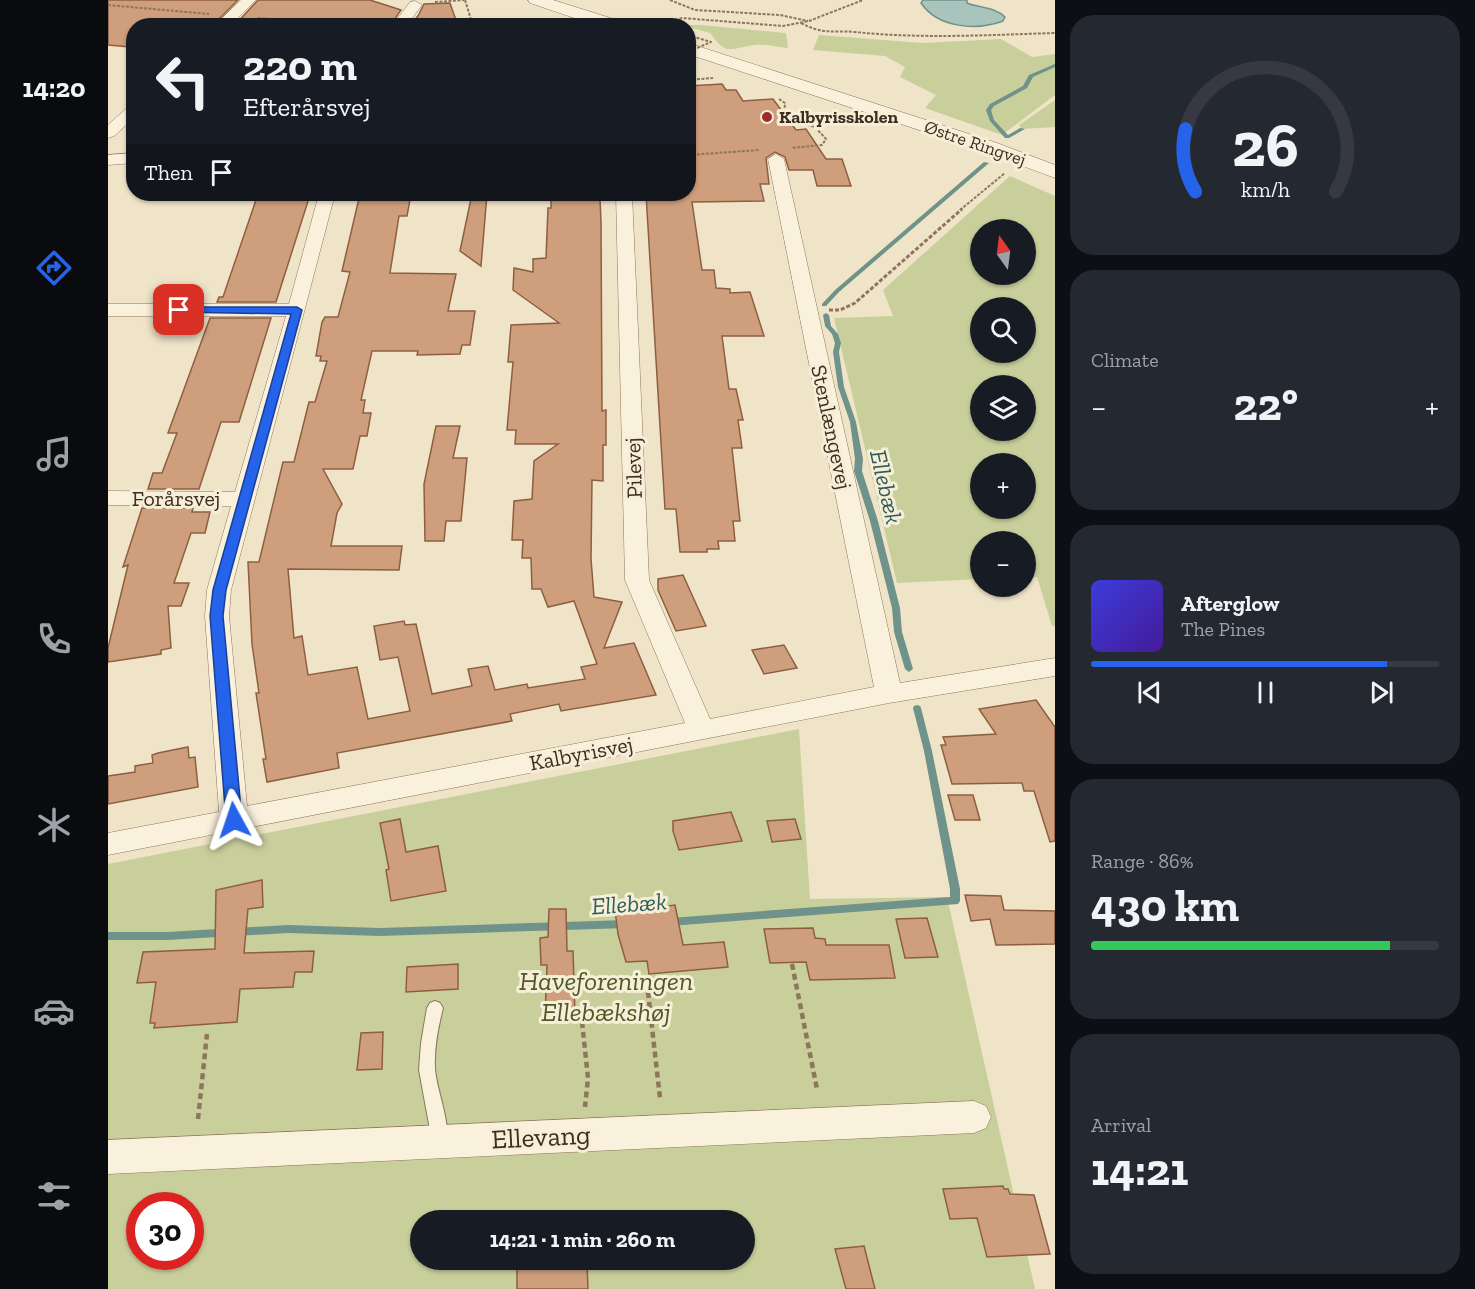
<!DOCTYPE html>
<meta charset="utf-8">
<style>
:root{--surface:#171b24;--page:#242831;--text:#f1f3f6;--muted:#9ea1a6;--line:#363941;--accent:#2563eb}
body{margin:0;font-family:"Zilla Slab",serif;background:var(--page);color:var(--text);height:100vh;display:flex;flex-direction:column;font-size:22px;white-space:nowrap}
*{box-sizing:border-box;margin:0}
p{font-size:20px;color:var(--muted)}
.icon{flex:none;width:33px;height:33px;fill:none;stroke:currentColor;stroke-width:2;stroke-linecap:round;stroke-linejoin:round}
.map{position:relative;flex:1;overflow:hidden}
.side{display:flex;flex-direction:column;gap:15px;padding:15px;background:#0d0f14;width:420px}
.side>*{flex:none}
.top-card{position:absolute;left:18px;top:18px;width:570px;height:183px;border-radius:24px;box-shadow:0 2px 4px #0004;background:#171b24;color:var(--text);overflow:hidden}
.needle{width:39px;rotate:346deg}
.buttons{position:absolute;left:862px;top:219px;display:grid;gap:12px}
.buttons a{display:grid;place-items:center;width:66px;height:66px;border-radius:50%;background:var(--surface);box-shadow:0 2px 4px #0004;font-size:30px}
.speed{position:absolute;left:18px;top:1192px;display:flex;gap:12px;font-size:30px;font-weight:700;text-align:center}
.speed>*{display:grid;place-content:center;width:78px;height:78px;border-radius:50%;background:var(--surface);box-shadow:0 2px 4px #0004;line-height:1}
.speed .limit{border:9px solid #d22;background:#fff;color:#111}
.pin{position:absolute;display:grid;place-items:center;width:51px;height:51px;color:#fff;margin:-26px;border-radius:12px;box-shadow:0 3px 9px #0006}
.me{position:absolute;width:66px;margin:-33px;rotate:355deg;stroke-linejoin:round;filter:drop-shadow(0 0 4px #0008)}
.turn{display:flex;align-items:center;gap:21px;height:126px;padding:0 18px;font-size:27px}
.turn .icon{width:78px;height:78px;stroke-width:2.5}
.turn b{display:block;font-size:42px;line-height:51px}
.then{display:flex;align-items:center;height:57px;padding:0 18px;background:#0003;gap:12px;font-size:22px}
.big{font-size:45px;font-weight:700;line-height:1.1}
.side .widget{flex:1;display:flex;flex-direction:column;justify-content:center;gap:9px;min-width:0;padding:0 21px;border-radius:24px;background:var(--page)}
.side .dial{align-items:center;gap:0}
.dial svg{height:156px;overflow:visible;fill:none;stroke:var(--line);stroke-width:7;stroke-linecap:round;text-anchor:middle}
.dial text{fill:var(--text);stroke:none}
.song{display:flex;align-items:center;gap:18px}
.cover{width:72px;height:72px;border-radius:9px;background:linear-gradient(135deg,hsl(240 70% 55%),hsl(260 70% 35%))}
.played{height:6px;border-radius:3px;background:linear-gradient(90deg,var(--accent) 85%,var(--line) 85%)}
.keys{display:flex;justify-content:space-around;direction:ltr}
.heat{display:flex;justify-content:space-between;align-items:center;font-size:33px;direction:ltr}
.charge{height:9px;border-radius:4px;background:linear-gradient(90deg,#34c759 86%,var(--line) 0)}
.trip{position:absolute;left:302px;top:1210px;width:345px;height:60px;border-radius:30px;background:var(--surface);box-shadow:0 2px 4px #0004;font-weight:700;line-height:60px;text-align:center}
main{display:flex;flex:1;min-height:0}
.menu{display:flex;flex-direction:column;width:108px;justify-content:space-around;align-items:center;background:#090b0e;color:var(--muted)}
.menu .icon{width:42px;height:42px}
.menu .on{color:var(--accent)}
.menu b{font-size:27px;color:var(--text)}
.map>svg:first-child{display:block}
.green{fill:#c9cf9b;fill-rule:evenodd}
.water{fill:#a9c4bc;stroke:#6f938a;stroke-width:1.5}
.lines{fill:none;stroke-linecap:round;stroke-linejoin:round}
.stream{fill:#6f938a;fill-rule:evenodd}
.building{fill:#cf9f7d;stroke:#8d5f41;stroke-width:1.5}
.service-casing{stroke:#8d765c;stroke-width:2}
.minor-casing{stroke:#8d765c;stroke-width:1}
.tertiary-casing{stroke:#8d765c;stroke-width:1}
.path-far2{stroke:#8d765c;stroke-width:2;stroke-dasharray:3 1.5;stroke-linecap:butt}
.path-far1{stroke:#8d765c;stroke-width:3;stroke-dasharray:4 2;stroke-linecap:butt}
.path{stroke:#8d765c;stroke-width:4.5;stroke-dasharray:6 4;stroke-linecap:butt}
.service{fill:#faf1dc;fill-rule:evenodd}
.minor{fill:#faf1dc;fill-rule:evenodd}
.tertiary{fill:#faf1dc;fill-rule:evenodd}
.path-bridge{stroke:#8d765c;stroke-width:2;stroke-dasharray:3 1.5;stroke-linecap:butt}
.route{fill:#2563eb;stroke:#184099;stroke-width:1.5}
.poi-dot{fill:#9e2a2b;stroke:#f7eed8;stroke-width:2}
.labels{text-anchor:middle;stroke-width:6;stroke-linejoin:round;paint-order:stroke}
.far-poi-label{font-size:18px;font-weight:bold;fill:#3d2e20;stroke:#f7eed8;text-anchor:start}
.far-street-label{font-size:18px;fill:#3d2e20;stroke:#f7eed8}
.street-label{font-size:22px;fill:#3d2e20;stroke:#f7eed8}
.water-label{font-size:24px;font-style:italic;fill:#2f5d5a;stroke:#f7eed8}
.near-park-label{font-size:27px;font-style:italic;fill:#4d5a26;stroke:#f7eed8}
.near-street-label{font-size:27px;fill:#3d2e20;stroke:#f7eed8}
</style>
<main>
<nav class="menu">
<b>14:20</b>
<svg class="icon on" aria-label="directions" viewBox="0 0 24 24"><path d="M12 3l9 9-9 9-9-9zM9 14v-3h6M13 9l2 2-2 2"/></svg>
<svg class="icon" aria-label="music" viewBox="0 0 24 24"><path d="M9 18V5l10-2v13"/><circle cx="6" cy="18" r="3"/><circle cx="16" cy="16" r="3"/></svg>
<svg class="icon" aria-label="phone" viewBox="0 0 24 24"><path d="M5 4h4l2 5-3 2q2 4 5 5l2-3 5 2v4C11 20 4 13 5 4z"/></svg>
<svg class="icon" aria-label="climate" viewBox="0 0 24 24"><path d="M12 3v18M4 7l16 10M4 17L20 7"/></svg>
<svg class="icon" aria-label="car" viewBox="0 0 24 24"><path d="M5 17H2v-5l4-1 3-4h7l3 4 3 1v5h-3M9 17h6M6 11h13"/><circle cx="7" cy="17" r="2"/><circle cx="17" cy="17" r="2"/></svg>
<svg class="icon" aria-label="filters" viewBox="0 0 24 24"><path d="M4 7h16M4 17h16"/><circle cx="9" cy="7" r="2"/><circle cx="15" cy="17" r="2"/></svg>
</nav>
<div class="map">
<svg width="947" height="1289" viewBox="0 0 947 1289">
<rect width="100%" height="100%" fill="#f0e4c8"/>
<!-- green -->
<g class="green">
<path d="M569,25H593L678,33L680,48C670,47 657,44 647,45C622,48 619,57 602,33L581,27L580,26Z"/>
<polygon points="711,35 815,43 893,39 924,57 947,54 947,95 894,135 817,108 828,95 792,77 797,67 777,56 705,50"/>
<polygon points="947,100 947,127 914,129 911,125"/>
<path d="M902,176L947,196V626H944L929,577H918V542H873V579L789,583L726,318L785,316L775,290ZM873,230H918V274H873ZM873,308H918V352H873ZM873,386H918V430H873ZM873,464H918V508H873Z"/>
<path d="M691,729L702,899L839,897L927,1289H0V864ZM32,1206H82V1257H32ZM312,1221H636V1260H312Z"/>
</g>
<!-- water -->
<path class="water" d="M815,0H859V3C871,8 887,7 897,17L895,21C868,31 830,28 813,3Z"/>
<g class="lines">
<!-- stream -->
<g class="stream">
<polygon points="947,64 947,67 925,77 919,88 886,106 883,110 886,120 900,135 912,128 917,129 901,138 897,138 882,121 878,110 882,104 915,86 921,75"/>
<polygon points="876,162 881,163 731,292 718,306 714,306 714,304 727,290"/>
<polygon points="718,313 721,315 723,326 730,334 733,343 731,352 736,387 748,422 755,459 754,471 770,521 792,608 794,632 805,669 801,672 797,669 786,632 784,608 762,521 746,471 747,459 742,422 730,387 725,352 727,343 724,334 717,326 715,315"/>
<polygon points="809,705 812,706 813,708 824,751 852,889 852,901 850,904 562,926 558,925 557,922 558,919 562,918 842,897 842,889 816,751 805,708 806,706"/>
<polygon points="519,920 523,921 524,924 523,927 519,928 272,936 180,933 59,940 0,940 0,932 59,932 180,925 272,928"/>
</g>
</g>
<!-- building -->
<g class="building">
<polygon points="0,0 130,0 104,26 26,26 26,44 22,47 0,45"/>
<polygon points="150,0 262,0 293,10 282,26 126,26"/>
<polygon points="342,3 350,26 301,26 310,16 316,4"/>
<polygon points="614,84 618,90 628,90 635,101 665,99 688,130 698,129 718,159 734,159 743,186 709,186 705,170 681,170 677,157 667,152 658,158 661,184 652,184 656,201 584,202 594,270 606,270 608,288 622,289 622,293 642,292 656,336 614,336 621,389 628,389 635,420 630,420 634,448 624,448 632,521 625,521 627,541 610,541 611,549 599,549 599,552 572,552 568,509 557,509 538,194 580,194 580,86"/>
<polygon points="252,194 303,194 299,216 291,216 282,273 348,274 340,311 367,311 362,345 354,345 352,354 309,355 310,351 264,351 253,400 257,400 255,413 263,413 259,436 252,436 245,469 215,469 234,504 229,513 223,546 294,546 291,570 180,569 186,638 194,636 200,675 249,667 260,719 302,711 290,657 272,660 266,626 296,621 297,625 308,624 324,694 364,686 360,669 380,666 387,690 419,684 420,688 477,679 473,667 489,664 466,601 440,607 433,589 424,589 423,558 414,558 415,540 404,540 406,501 424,499 426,461 450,444 407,444 408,430 399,430 405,362 400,362 403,325 451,323 405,290 406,268 425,272 425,259 438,258 440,208 443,208 443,194 470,194 469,200 492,200 493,222 494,411 498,410 498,445 495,445 495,481 484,480 483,559 486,597 514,602 496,648 526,643 548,695 453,711 451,704 402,714 404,721 229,753 231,768 159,782 155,759 158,759 148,693 151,693 144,644 140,562 151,562 175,462 186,462 201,402 207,402 219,361 212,361 213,356 208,356 214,322 217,317 230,317 242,272 234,271"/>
<polygon points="364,194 379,194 373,266 352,251"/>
<polygon points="181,196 181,198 201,198 168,302 109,302 111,297 115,297 149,197"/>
<polygon points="102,318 163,318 131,422 113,422 91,489 40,489 45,473 54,473 69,433 60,433"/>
<polygon points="328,426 352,426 345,458 359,458 353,521 338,521 336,541 317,541 316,484"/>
<polygon points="34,508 85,508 84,512 102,512 97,533 83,533 66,583 81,583 73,606 60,606 63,648 53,650 53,654 0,662 0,648 20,565 15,567"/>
<polygon points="575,575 598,626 568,631 550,590 550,579"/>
<polygon points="676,645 689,668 656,674 644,650"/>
<polygon points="928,700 947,727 947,841 942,842 926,791 916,791 914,783 844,784 833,745 838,745 835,737 888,734 871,709"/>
<polygon points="80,747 81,758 87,757 90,787 0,804 0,776 27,772 27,766 45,763 44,755 50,753"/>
<polygon points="840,795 865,795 872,820 847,820"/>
<polygon points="623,812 634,841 571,850 565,831 565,821"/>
<polygon points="292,819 298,852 330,846 338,891 283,901 278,870 281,869 272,823"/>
<polygon points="687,819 693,839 664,842 659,821"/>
<polygon points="154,880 155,907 140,909 136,953 206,951 204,972 187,972 185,987 132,989 129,1022 46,1028 47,1023 42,1023 48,982 29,983 35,952 107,949 108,890"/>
<polygon points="857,895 893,896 896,910 947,911 947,944 888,945 882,919 863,921"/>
<polygon points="567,905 575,945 616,942 620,967 541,974 539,961 518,962 510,934 507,910 535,906 535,909"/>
<polygon points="441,909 458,909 459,951 465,951 467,1016 437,1016 439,965 433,965 432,938 440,937"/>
<polygon points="819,918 830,957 797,958 788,919"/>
<polygon points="705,928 707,938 717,939 718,945 781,945 787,978 702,980 698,962 662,963 656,929"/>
<polygon points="350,964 350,989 298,992 299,967"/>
<polygon points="275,1032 274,1069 249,1070 253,1033"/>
<polygon points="895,1186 896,1189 900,1189 902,1194 926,1195 942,1254 879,1257 869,1218 842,1219 835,1189"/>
<polygon points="756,1246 767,1289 738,1289 727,1249"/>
<polygon points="409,1260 436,1260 436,1264 479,1263 480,1289 409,1289"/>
</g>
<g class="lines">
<!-- service casing -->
<g class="service-casing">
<path id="service" d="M327,1001L332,1003L335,1008C330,1028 326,1048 327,1068C328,1090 345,1127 337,1146L331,1149L325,1146L311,1070L313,1043L319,1008L322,1003Z"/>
</g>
<!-- minor casing -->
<g class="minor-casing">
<g id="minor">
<polygon points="133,0 148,0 122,26 106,26"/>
<polygon points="307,1 314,5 298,26 284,26 302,2"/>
<polygon points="26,105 26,118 6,136 0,138 0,125 21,106"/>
<polygon points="26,153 26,163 0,165 0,155"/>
<polygon points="668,154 676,159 792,683 947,658 947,676 781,703 0,855 0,833 111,812 97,616 99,590 123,506 0,505 0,491 127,492 178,316 0,316 0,304 181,304 211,194 227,194 123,590 121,616 139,806 577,723 517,580 508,194 524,194 541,580 602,719 766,687 660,159"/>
<polygon points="866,1101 878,1106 883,1117 878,1128 866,1133 0,1174 0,1140"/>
</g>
</g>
<!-- tertiary casing -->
<g class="tertiary-casing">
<g id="tertiary">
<polygon points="420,0 445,0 515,22 517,26 490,26 422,3"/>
<polygon points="580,43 889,143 947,165 947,178 875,151 580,54"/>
</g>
</g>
<!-- path-far2 -->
<g class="path-far2">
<polyline points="357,0 365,26"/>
<polyline points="562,0 587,10 672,15 700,21"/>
<polyline points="327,2 356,0"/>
<polyline points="0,5 101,14"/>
<polyline points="150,18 251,26"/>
<polyline points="529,20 545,26"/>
<path d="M693,23C716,35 722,30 747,32C813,39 880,35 947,33"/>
<polyline points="427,26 441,25"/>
<polyline points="550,26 574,18 675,26 701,21 755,0"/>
<polyline points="580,80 605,78"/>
<polyline points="671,99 677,103 676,116 679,119 707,127 718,139 714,145 683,148"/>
<polyline points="580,155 652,150"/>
<polyline points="852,210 897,173"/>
</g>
<!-- path-far1 -->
<polyline class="path-far1" points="721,310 732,310 747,303 854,209"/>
<!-- path -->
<g class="path">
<polyline points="684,964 709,1089"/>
<polyline points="540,992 552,1098"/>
<polyline points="473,1012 480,1078 477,1107"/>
<polyline points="90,1119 99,1034"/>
</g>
<!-- service -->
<use href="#service" class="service"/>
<!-- minor -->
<use href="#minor" class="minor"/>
<!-- tertiary -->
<use href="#tertiary" class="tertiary"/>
<!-- path-bridge -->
<polyline class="path-bridge" points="580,35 603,42 580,52"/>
</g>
<!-- route -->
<polygon class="route" points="71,307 189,307 194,310 118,590 115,616 134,820 132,824 121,824 118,820 102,616 105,590 183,314 67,312 66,310"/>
<!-- markers -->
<circle class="poi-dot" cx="659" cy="117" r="6"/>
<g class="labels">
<!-- far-poi labels -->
<g class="far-poi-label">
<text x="671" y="123">Kalbyrisskolen</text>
</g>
<!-- far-street labels -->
<g class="far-street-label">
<text transform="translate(867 143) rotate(19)" y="6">Østre Ringvej</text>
</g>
<!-- street labels -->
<g class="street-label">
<text transform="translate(724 427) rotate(78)" y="8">Stenlængevej</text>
<text transform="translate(525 468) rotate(-92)" y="8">Pilevej</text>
<text x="68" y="506">Forårsvej</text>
<text transform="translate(473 753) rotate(-11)" y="8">Kalbyrisvej</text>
</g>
<!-- water labels -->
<g class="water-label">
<text transform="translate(778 487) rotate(77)" y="8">Ellebæk</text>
<text transform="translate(521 904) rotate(-4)" y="8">Ellebæk</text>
</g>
<!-- near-park labels -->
<g class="near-park-label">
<text x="498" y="990">Haveforeningen<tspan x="498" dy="31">Ellebækshøj</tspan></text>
</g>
<!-- near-street labels -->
<g class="near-street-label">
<text transform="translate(433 1137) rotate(-3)" y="9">Ellevang</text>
</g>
</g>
</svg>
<div class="buttons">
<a><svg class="needle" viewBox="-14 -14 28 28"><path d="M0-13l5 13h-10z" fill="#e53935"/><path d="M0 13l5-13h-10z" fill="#9ea1a6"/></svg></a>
<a><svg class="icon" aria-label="search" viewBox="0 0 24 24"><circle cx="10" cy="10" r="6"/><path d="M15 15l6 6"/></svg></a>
<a><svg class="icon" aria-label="layers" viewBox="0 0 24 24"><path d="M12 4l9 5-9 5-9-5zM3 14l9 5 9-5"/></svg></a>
<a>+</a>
<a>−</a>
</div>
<div class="speed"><div class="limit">30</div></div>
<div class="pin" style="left:71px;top:310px;background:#d93025"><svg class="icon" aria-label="arrive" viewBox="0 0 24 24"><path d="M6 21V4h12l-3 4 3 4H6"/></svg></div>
<svg class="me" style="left:126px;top:820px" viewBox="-20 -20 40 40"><path d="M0-17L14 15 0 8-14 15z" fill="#2563eb" stroke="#fff" stroke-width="4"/></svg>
<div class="trip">14:21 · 1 min · 260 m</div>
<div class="top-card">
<div class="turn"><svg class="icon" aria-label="left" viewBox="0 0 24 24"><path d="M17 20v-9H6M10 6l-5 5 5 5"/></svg><div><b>220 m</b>Efterårsvej</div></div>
<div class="then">Then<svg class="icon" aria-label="arrive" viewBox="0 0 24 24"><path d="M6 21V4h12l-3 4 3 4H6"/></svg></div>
</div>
</div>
<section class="side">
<div class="widget dial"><svg viewBox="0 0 100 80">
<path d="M14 69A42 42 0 1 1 86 69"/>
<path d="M14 69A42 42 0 0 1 9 37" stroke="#2563eb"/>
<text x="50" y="56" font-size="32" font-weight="700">26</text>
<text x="50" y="72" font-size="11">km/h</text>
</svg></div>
<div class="widget"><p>Climate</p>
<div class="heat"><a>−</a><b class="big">22°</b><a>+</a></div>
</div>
<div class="widget">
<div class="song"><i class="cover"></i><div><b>Afterglow</b><p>The Pines</p></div></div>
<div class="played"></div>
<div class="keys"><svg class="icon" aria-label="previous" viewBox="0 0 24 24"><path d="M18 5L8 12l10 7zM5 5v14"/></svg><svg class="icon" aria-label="pause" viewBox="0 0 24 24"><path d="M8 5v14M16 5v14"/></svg><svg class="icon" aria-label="next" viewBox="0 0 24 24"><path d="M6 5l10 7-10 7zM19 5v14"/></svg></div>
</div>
<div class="widget"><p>Range · 86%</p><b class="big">430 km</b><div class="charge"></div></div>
<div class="widget"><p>Arrival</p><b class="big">14:21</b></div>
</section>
</main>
